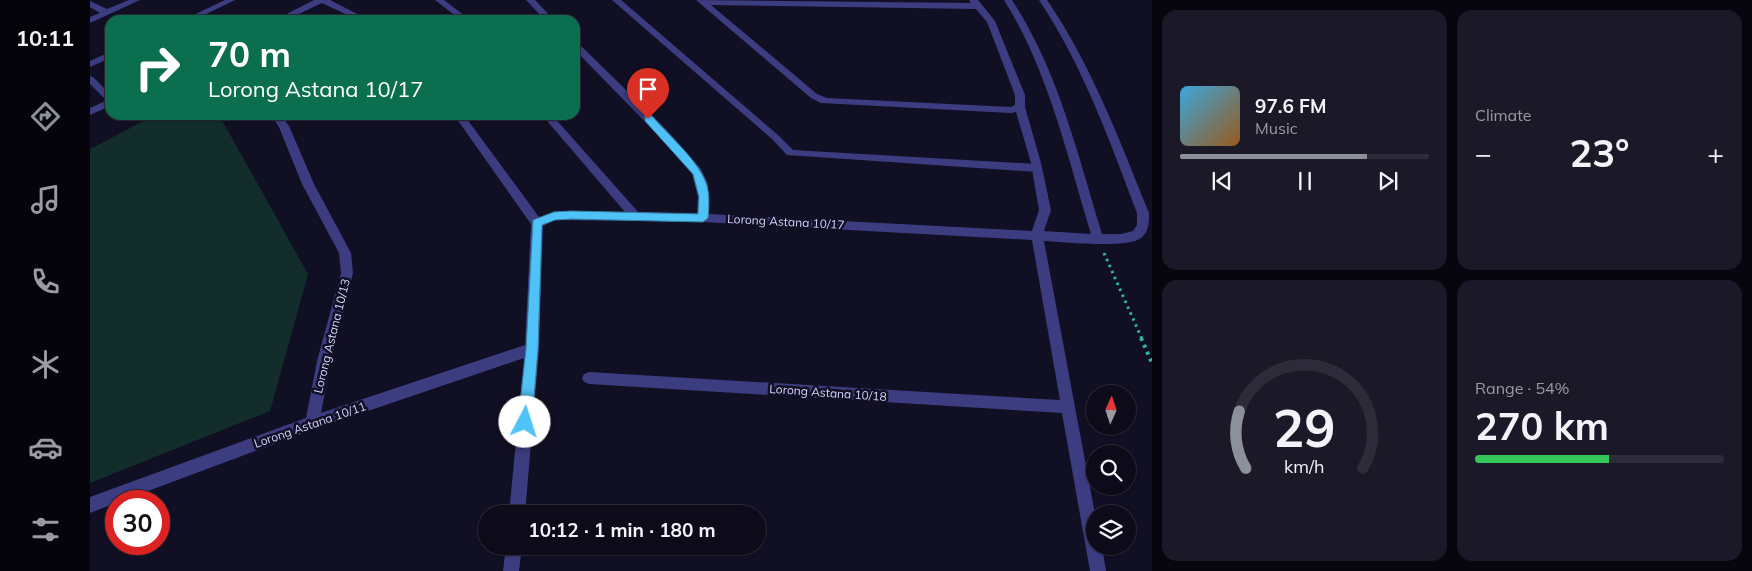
<!DOCTYPE html>
<meta charset="utf-8">
<style>
:root{--surface:#0d0b1a;--page:#1b1927;--text:#f1f3f6;--muted:#9a9ba2;--line:#2d2b39;--accent:#8c9099}
body{margin:0;font-family:Mulish,sans-serif;background:var(--page);color:var(--text);height:100vh;display:flex;flex-direction:column;font-size:19px;white-space:nowrap}
*{box-sizing:border-box;margin:0}
p{font-size:16px;color:var(--muted)}
.icon{flex:none;width:28px;height:28px;fill:none;stroke:currentColor;stroke-width:2;stroke-linecap:round;stroke-linejoin:round}
.map{position:relative;flex:1;overflow:hidden}
.side{display:flex;flex-direction:column;gap:10px;padding:10px;background:#07060e;width:600px}
.side>*{flex:none}
.banner{position:absolute;left:15px;top:15px;width:475px;height:105px;border-radius:15px;box-shadow:0 1px 4px #0004,0 0 0 1px var(--line);background:#0b6e4f;color:#fff;overflow:hidden}
.needle{width:32px;rotate:3deg}
.fabs{position:absolute;left:996px;top:385px;display:grid;gap:10px}
.fabs a{display:grid;place-items:center;width:50px;height:50px;border-radius:50%;background:var(--surface);box-shadow:0 1px 4px #0004,0 0 0 1px var(--line);font-size:25px}
.speed{position:absolute;left:15px;top:490px;display:flex;gap:10px;font-size:25px;font-weight:700;text-align:center}
.speed>*{display:grid;place-content:center;width:65px;height:65px;border-radius:50%;background:var(--surface);box-shadow:0 1px 4px #0004,0 0 0 1px var(--line);line-height:1}
.speed .limit{border:8px solid #d22;background:#fff;color:#111}
.pin{position:absolute;display:grid;place-items:center;width:42px;height:42px;color:#fff;margin:-51px -21px;border-radius:50% 50% 50% 0;rotate:-45deg;box-shadow:0 0 5px #0007}
.pin .icon{rotate:45deg}
.me{position:absolute;width:55px;margin:-28px;rotate:5deg;stroke-linejoin:round;filter:drop-shadow(0 0 4px #0008)}
.turn{display:flex;align-items:center;gap:18px;height:105px;padding:0 20px;font-size:22px}
.turn .icon{width:65px;height:65px;stroke-width:2.5}
.turn b{display:block;font-size:35px;line-height:42px}
.big{font-size:38px;font-weight:700;line-height:1.1}
.side .widget{flex:1;display:flex;flex-direction:column;justify-content:center;gap:8px;min-width:0;padding:0 18px;border-radius:15px;background:var(--page)}
.side .dial{align-items:center;gap:0}
.dial svg{height:130px;overflow:visible;fill:none;stroke:var(--line);stroke-width:7;stroke-linecap:round;text-anchor:middle}
.dial text{fill:var(--text);stroke:none}
.song{display:flex;align-items:center;gap:15px}
.cover{width:60px;height:60px;border-radius:8px;background:linear-gradient(135deg,hsl(200 70% 55%),hsl(30 70% 35%))}
.played{height:5px;border-radius:2px;background:linear-gradient(90deg,var(--accent) 75%,var(--line) 75%)}
.keys{display:flex;justify-content:space-around;direction:ltr}
.heat{display:flex;justify-content:space-between;align-items:center;font-size:28px;direction:ltr}
.charge{height:8px;border-radius:4px;background:linear-gradient(90deg,#34c759 54%,var(--line) 0)}
.side .tiles{flex:1;display:grid;gap:10px;grid-template-columns:repeat(2,1fr)}
.trip{position:absolute;left:388px;top:505px;width:288px;height:50px;border-radius:25px;background:var(--surface);box-shadow:0 1px 4px #0004,0 0 0 1px var(--line);font-weight:700;line-height:50px;text-align:center}
main{display:flex;flex:1;min-height:0}
.menu{display:flex;flex-direction:column;width:90px;justify-content:space-around;align-items:center;background:#05040a;color:var(--muted)}
.menu .icon{width:35px;height:35px}
.menu .on{color:var(--accent)}
.menu b{font-size:22px;color:var(--text)}
.map>svg:first-child{display:block}
.green{fill:#122d2a}
.lines{fill:none;stroke-linecap:round;stroke-linejoin:round}
.path-far1{stroke:#34b0a3;stroke-width:3;stroke-dasharray:2.5 4;stroke-linecap:butt}
.path{stroke:#34b0a3;stroke-width:4;stroke-dasharray:3 4.5;stroke-linecap:butt}
.lane{fill:#3c3c80;fill-rule:evenodd}
.street{fill:#3c3c80;fill-rule:evenodd}
.route{fill:#4fc3f7;stroke:#337fa1}
.labels{text-anchor:middle;stroke-width:5;stroke-linejoin:round;paint-order:stroke}
.street-label{font-size:12px;fill:#d6d3fd;stroke:#110f23}
</style>
<main>
<nav class="menu">
<b>10:11</b>
<svg class="icon on" aria-label="directions" viewBox="0 0 24 24"><path d="M12 3l9 9-9 9-9-9zM9 14v-3h6M13 9l2 2-2 2"/></svg>
<svg class="icon" aria-label="music" viewBox="0 0 24 24"><path d="M9 18V5l10-2v13"/><circle cx="6" cy="18" r="3"/><circle cx="16" cy="16" r="3"/></svg>
<svg class="icon" aria-label="phone" viewBox="0 0 24 24"><path d="M5 4h4l2 5-3 2q2 4 5 5l2-3 5 2v4C11 20 4 13 5 4z"/></svg>
<svg class="icon" aria-label="climate" viewBox="0 0 24 24"><path d="M12 3v18M4 7l16 10M4 17L20 7"/></svg>
<svg class="icon" aria-label="car" viewBox="0 0 24 24"><path d="M5 17H2v-5l4-1 3-4h7l3 4 3 1v5h-3M9 17h6M6 11h13"/><circle cx="7" cy="17" r="2"/><circle cx="17" cy="17" r="2"/></svg>
<svg class="icon" aria-label="filters" viewBox="0 0 24 24"><path d="M4 7h16M4 17h16"/><circle cx="9" cy="7" r="2"/><circle cx="15" cy="17" r="2"/></svg>
</nav>
<div class="map">
<svg width="1062" height="571" viewBox="0 0 1062 571">
<rect width="100%" height="100%" fill="#110f23"/>
<!-- green -->
<polygon class="green" points="65,115 129,115 218,274 180,411 0,483 0,149"/>
<g class="lines">
<!-- path-far1 -->
<polyline class="path-far1" points="1014,253 1052,339"/>
<!-- path -->
<polyline class="path" points="1051,338 1062,363"/>
<!-- lane -->
<g class="lane">
<polygon points="135,0 145,0 104,20 93,20"/>
<polygon points="345,0 354,0 380,20 371,20"/>
<polygon points="522,0 531,0 688,135 703,150 947,164 952,168 947,172 697,155 682,139"/>
<polygon points="20,52 20,58 0,67 0,61"/>
<polygon points="0,76 3,77 20,94 20,102 17,101 0,84"/>
<polygon points="452,115 462,115 549,213 550,216 549,219 541,219"/>
</g>
<!-- street -->
<g class="street">
<polygon points="39,0 50,0 0,23 0,17 10,13 0,7 0,1 17,9"/>
<polygon points="224,0 240,0 279,20 268,20 232,3 196,20 185,20"/>
<polygon points="436,0 445,0 464,20 455,20"/>
<path d="M606,0L881,3L879,0H888L905,21L935,95V107L951,163L961,210L954,231L1001,234C977,155 958,70 914,0H922C968,70 988,155 1012,234H1031L1043,231L1047,225V213C1019,139 993,66 949,0H957C1002,66 1029,139 1059,213C1059,222 1059,232 1051,238C1037,249 973,242 954,241L1005,514V546H1012L1016,571H1000L972,413L499,384L494,382L492,378L494,374L499,372L970,400L942,240L613,222L465,220L453,226L449,349L435,514H419L434,358L222,430L31,501H26V503L0,513V497L216,418L227,361L251,273L249,253L212,184L189,127L181,115H191L199,126L224,184L261,253L263,273L241,361L231,413L435,345L441,224L364,115H374L449,217L464,212L481,211L607,213L608,197L602,174L568,135L485,50V42L488,43L576,129L611,169L618,184L619,214L942,231L949,210L941,163L926,112L921,113L731,103L721,98ZM621,5L886,9L897,22L925,95V105L921,107L737,98L727,94Z"/>
<polygon points="20,99 20,106 0,115 0,108"/>
<polygon points="416,546 432,546 429,571 413,571"/>
</g>
</g>
<!-- route -->
<path class="route" d="M555,116H562C578,135 608,160 616,183C620,194 619,206 618,218L613,222L481,219L465,220L452,225L448,349L442,422L440,427L435,428L430,427L428,422L436,349L443,220L464,212L481,211L608,214L609,197L603,174L555,121Z"/>
<g class="labels">
<!-- street labels -->
<g class="street-label">
<text transform="translate(696 222) rotate(3)" y="4">Lorong Astana 10/17</text>
<text transform="translate(242 336) rotate(-76)" y="4">Lorong Astana 10/13</text>
<text transform="translate(738 393) rotate(4)" y="4">Lorong Astana 10/18</text>
<text transform="translate(220 425) rotate(-19)" y="4">Lorong Astana 10/11</text>
</g>
</g>
</svg>
<div class="fabs">
<a><svg class="needle" viewBox="-14 -14 28 28"><path d="M0-13l5 13h-10z" fill="#e53935"/><path d="M0 13l5-13h-10z" fill="#9a9ba2"/></svg></a>
<a><svg class="icon" aria-label="search" viewBox="0 0 24 24"><circle cx="10" cy="10" r="6"/><path d="M15 15l6 6"/></svg></a>
<a><svg class="icon" aria-label="layers" viewBox="0 0 24 24"><path d="M12 4l9 5-9 5-9-5zM3 14l9 5 9-5"/></svg></a>
</div>
<div class="speed"><div class="limit">30</div></div>
<div class="pin" style="left:558px;top:119px;background:#d93025"><svg class="icon" aria-label="arrive" viewBox="0 0 24 24"><path d="M6 21V4h12l-3 4 3 4H6"/></svg></div>
<svg class="me" style="left:435px;top:422px" viewBox="-20 -20 40 40"><circle r="19" fill="#fff"/><path d="M0-13L10 11 0 6-10 11z" fill="#4fc3f7"/></svg>
<div class="trip">10:12 · 1 min · 180 m</div>
<div class="banner">
<div class="turn"><svg class="icon" aria-label="right" viewBox="0 0 24 24"><path d="M7 20v-9h11M14 6l5 5-5 5"/></svg><div><b>70 m</b>Lorong Astana 10/17</div></div>
</div>
</div>
<section class="side">
<div class="tiles">
<div class="widget">
<div class="song"><i class="cover"></i><div><b>97.6 FM</b><p>Music</p></div></div>
<div class="played"></div>
<div class="keys"><svg class="icon" aria-label="previous" viewBox="0 0 24 24"><path d="M18 5L8 12l10 7zM5 5v14"/></svg><svg class="icon" aria-label="pause" viewBox="0 0 24 24"><path d="M8 5v14M16 5v14"/></svg><svg class="icon" aria-label="next" viewBox="0 0 24 24"><path d="M6 5l10 7-10 7zM19 5v14"/></svg></div>
</div>
<div class="widget"><p>Climate</p>
<div class="heat"><a>−</a><b class="big">23°</b><a>+</a></div>
</div>
<div class="widget dial"><svg viewBox="0 0 100 80">
<path d="M14 69A42 42 0 1 1 86 69"/>
<path d="M14 69A42 42 0 0 1 10 34" stroke="#8c9099"/>
<text x="50" y="56" font-size="32" font-weight="700">29</text>
<text x="50" y="72" font-size="11">km/h</text>
</svg></div>
<div class="widget"><p>Range · 54%</p><b class="big">270 km</b><div class="charge"></div></div>
</div>
</section>
</main>
